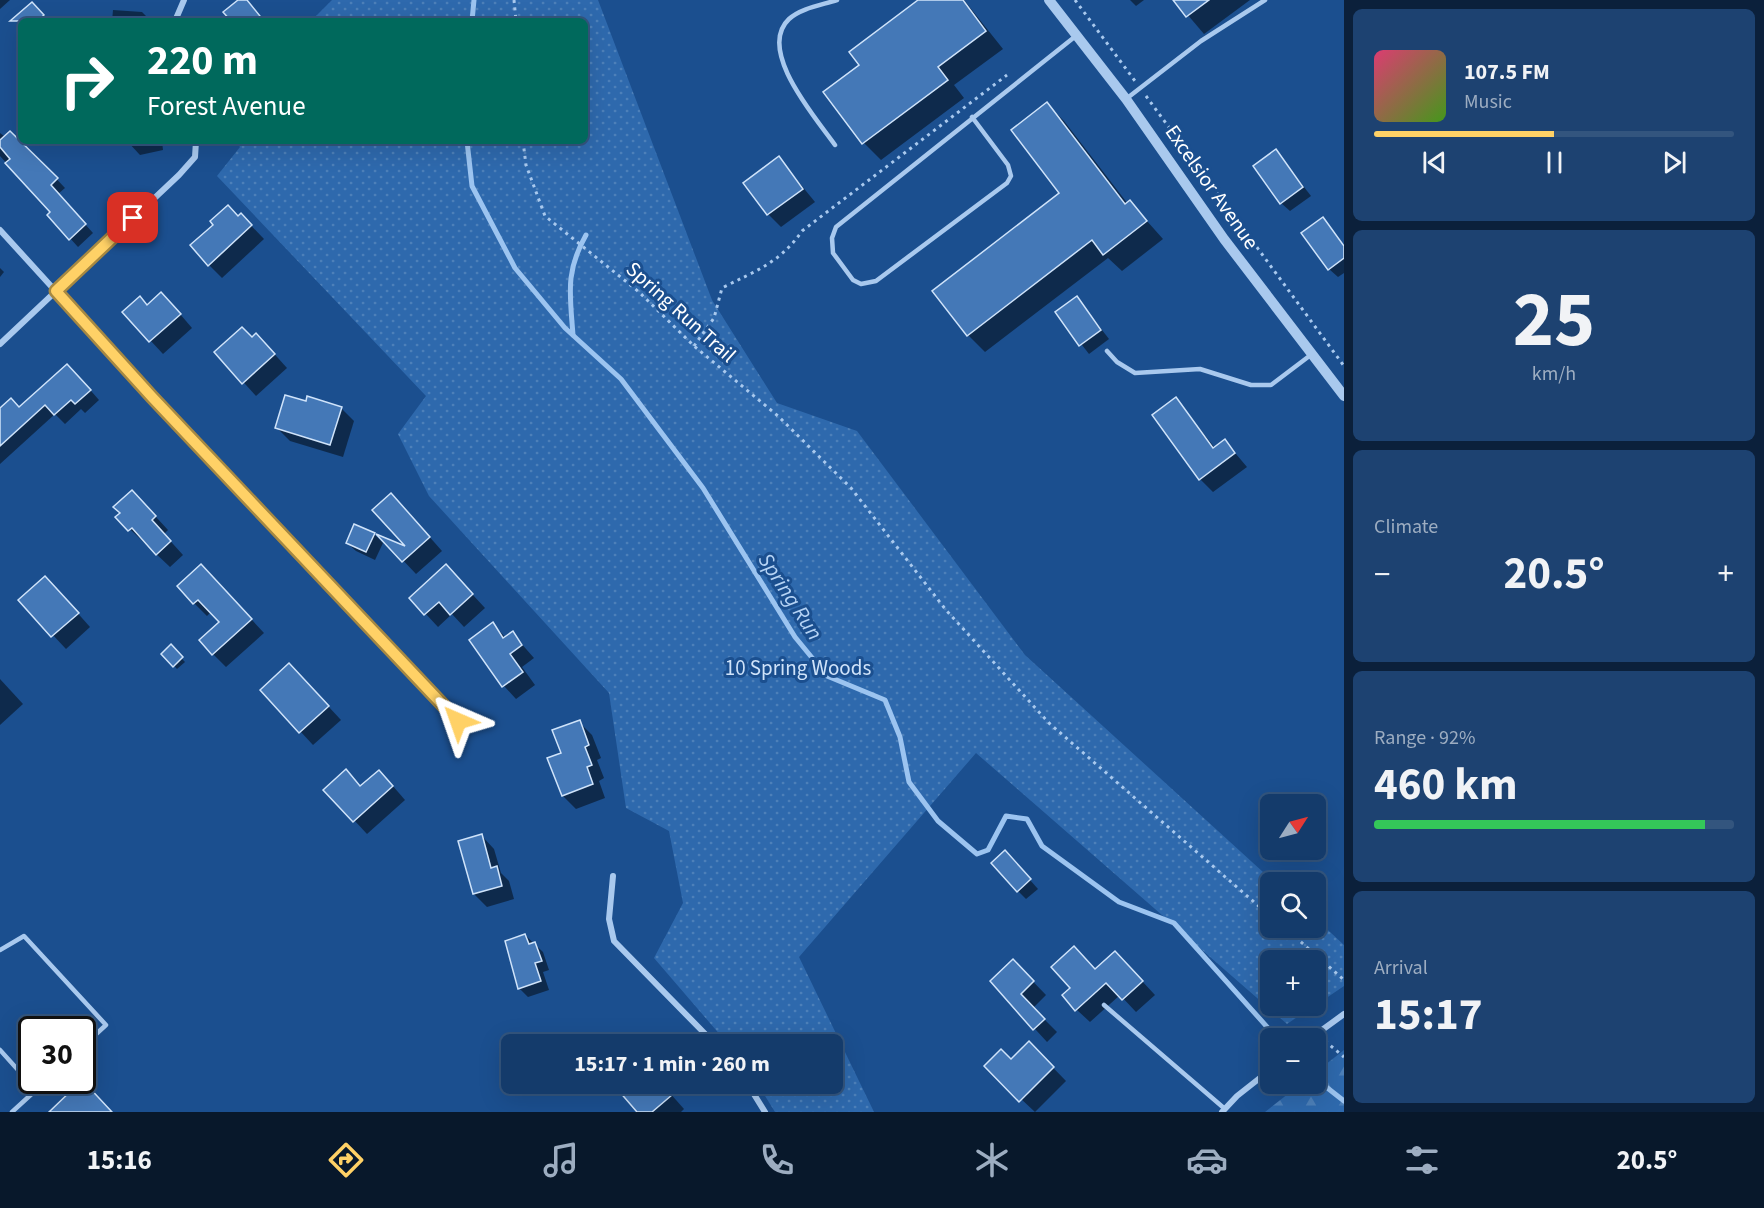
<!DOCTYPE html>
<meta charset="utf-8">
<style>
:root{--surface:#143b6b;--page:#1d4271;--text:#f1f3f6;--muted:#9dadc1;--line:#33557e;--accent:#ffd166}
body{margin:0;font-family:"Source Sans 3",sans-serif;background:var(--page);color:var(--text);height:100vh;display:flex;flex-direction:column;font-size:22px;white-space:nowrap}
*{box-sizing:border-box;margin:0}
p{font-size:20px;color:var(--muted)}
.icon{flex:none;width:33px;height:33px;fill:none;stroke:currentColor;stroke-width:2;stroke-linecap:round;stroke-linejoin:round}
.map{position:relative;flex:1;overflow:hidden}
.sheet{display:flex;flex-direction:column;gap:9px;padding:9px;background:#0b203b;width:420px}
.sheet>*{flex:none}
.top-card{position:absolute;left:18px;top:18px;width:570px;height:126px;border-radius:9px;box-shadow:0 6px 24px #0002,0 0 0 2px var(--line);background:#00695c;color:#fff;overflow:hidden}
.needle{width:39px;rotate:54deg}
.tools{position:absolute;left:1260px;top:794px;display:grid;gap:12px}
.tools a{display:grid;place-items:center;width:66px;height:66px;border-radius:9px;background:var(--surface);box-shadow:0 6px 24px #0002,0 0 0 2px var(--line);font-size:30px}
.speed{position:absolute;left:18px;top:1016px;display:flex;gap:12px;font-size:30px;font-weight:700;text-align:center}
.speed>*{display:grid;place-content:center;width:78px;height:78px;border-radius:50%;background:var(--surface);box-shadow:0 6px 24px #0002,0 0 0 2px var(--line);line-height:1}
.speed .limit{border:3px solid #111;border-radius:9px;background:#fff;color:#111}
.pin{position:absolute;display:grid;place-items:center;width:51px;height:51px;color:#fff;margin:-26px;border-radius:12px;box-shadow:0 3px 9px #0006}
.me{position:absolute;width:66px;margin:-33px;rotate:317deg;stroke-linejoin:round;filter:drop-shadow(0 0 4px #0008)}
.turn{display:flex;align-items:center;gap:21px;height:126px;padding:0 30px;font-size:27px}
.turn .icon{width:78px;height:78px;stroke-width:2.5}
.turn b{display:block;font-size:42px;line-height:51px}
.big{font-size:45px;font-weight:700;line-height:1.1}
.sheet .widget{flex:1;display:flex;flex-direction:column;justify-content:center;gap:9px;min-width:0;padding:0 21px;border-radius:9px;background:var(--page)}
.sheet .dial{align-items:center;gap:0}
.dial b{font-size:78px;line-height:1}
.song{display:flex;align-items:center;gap:18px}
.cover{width:72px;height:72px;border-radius:9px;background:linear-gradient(135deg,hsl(340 70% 55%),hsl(100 70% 35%))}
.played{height:6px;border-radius:3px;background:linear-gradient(90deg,var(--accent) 50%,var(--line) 50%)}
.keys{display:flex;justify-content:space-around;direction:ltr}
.heat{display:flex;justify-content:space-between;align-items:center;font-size:33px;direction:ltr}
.charge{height:9px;border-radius:4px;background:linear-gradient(90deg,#34c759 92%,var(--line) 0)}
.trip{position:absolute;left:501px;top:1034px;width:342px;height:60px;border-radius:9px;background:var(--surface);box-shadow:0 6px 24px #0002,0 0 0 2px var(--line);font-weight:700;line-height:60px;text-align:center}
.dock{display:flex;height:96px;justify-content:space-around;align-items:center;background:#08182b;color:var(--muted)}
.dock .icon{width:42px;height:42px}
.dock .active{color:var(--accent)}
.dock b{font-size:27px;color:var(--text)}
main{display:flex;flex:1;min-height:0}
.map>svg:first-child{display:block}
.forest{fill:url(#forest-firs)}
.park{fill:url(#park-dots)}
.shadow{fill:#0007}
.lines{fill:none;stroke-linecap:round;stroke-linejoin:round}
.stream{stroke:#9cc4f0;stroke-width:5}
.building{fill:#4478b7;stroke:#cfe3fa;stroke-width:1.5}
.path{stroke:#a9c9ee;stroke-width:3;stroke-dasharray:3 4.5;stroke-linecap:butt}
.service{stroke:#a9c9ee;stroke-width:4.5}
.minor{stroke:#a9c9ee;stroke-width:6}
.tertiary{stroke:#a9c9ee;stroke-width:10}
.route-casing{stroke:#a68842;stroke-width:15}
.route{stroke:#ffd166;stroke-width:10}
.labels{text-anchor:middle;stroke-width:6;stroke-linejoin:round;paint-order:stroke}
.street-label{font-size:21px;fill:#fff;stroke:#1b4f8f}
.park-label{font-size:21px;fill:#cfe3fa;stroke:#1b4f8f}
.water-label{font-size:22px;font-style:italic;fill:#b5d3f5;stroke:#1b4f8f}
</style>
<main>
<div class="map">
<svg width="1344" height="1112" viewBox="0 0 1344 1112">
<defs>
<pattern id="forest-firs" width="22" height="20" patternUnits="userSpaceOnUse" patternTransform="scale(1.5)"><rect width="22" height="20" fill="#2e69ad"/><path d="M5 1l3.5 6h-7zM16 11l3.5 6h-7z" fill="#4d80b9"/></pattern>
<pattern id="park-dots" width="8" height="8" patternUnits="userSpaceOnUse" patternTransform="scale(1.5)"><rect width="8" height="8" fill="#2e69ad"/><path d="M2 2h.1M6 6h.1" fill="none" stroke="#4d80b9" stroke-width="1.8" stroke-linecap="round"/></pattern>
</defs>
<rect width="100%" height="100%" fill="#1b4f8f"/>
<!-- forest -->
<polygon class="forest" points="1344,1050 1344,1112 1265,1112 1302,1083 1316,1083 1316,1072"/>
<!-- park -->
<polygon class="park" points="332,0 598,0 712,300 777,403 857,431 1025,655 1274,882 1270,882 1270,927 1316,927 1316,919 1344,945 1344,986 1316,1005 1316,960 1270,960 1270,1005 1315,1005 1287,1024 976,753 799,957 874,1112 775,1112 757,1083 832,1083 832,1044 728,1044 654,958 683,903 669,831 626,808 609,693 429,496 398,434 426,396 217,176 240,147 236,141 585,141 585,21 311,21"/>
<!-- shadow -->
<g class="shadow">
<polygon points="0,0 10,0 0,9"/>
<polygon points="921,0 964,0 1003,49 954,85 964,98 881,160 864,143 825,92 861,65"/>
<polygon points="1130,0 1144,0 1136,6"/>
<polygon points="1175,0 1250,0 1204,34"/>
<polygon points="32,4 46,19 45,21 28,21"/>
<polygon points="113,10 142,12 151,21 112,21"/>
<polygon points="1047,104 1064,121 1128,204 1130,202 1163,239 1122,271 1108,258 985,352 968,335 1062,193"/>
<polygon points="0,133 33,158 35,156 65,188 58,194 93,233 78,247 49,215 52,213 0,156"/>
<polygon points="162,141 163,150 140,155 127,141"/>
<polygon points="1276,151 1311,196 1290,211 1281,203"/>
<polygon points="779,158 815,202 781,227 768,214"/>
<polygon points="241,215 264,239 222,278 209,265"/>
<polygon points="1323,219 1344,245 1344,273 1338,277 1329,269"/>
<polygon points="0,268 4,272 0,277"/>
<polygon points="1077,298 1109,339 1089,354 1057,313"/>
<polygon points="148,306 174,307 192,328 163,354 124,312"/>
<polygon points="252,339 269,348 287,368 256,396 216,352"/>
<polygon points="77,375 99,400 85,413 81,409 65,424 55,414 0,464 0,410 20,409"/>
<polygon points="1176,399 1215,448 1225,441 1247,467 1213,492 1200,479"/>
<polygon points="307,403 341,408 354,421 343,457 290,441 277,428"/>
<polygon points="145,505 168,530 164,534 183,555 170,567 117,517"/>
<polygon points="404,508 442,551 416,574 382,538 411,551"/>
<polygon points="374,534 383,543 375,560 356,551 347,543"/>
<polygon points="446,566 485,608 464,627 452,614 438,627 411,598"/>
<polygon points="214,579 264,633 226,667 213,654 221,622 211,612 207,616 194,603"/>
<polygon points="58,591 90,627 66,649 20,600"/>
<polygon points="493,624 506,638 512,633 534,658 522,667 535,685 516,699 504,686"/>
<polygon points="171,647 185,662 177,669 163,654"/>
<polygon points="302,678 341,720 313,745 262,690"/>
<polygon points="0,679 23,704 0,725"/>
<polygon points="579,722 592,735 601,758 597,760 604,778 599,781 605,798 576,809 563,796 563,754"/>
<polygon points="392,785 405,800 367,834 326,790"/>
<polygon points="481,835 494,849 501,873 509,881 514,899 487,907 474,894 460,842"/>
<polygon points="1013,861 1038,889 1026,899 1018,891"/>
<polygon points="525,935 543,952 549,970 543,972 549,990 528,997 519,988"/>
<polygon points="1013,961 1046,995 1033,1008 1057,1032 1047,1042 992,982"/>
<polygon points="1128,966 1155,995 1136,1012 1120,995 1090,1022 1077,1010 1072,988 1096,971"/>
<polygon points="616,1035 625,1044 606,1044"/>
<polygon points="1029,1043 1066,1081 1035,1112 986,1066 1011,1061"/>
<polygon points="614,1083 661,1083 684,1109 681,1112 639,1112"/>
</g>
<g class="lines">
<!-- stream -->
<g class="stream">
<polyline points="472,21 474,0"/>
<polyline points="467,141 472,186 515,268 565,328 621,379 703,488 795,637 827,676 885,700 900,737 909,782 938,821 977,854 988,850 1006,816 1027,819 1042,846 1119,902 1174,923 1277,1038"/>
<path d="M573,335C570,294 565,272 586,235"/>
<polyline points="1316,1079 1344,1101"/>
</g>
</g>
<!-- building -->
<g class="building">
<polygon points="238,0 247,0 264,21 231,21 223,12"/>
<polygon points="918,0 963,0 986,31 938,67 948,80 862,144 823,92 859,65 849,52"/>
<polygon points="1173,0 1209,0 1186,17"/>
<polygon points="32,2 44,15 37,21 10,21"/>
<polygon points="1047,102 1125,204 1130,200 1147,221 1103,255 1092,240 967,336 932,291 1059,193 1011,130"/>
<polygon points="10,131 58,178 51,185 86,224 69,240 47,215 50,212 5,163 10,159 0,147 0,140"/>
<polygon points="1276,149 1303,187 1280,204 1253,166"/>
<polygon points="779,156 803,189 767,215 743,183"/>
<polygon points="228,205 238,216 241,213 252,225 208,266 190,245 213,225 210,221"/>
<polygon points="1323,217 1344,246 1344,258 1328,270 1301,233"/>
<polygon points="161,292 181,314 149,342 122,312 140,296 147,305"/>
<polygon points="1077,296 1101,330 1079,346 1055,312"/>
<polygon points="242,327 252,337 256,333 275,354 242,384 214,352"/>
<polygon points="67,364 91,390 75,404 71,400 54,415 45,405 0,446 0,408 11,398 19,407"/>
<polygon points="285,395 306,401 307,396 342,407 330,445 275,428"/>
<polygon points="1176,397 1213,448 1225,439 1235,453 1199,480 1152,415"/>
<polygon points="132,490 156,516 152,520 171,541 156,555 132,528 128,531 115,517 120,513 113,507"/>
<polygon points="391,493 430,537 402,562 376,534 405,546 372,510"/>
<polygon points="354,524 375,533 366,552 346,543"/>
<polygon points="201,564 252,619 212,655 199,640 219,622 198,600 193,604 177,586"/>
<polygon points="446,564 473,594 450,615 439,602 424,615 409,598"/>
<polygon points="45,576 79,613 51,637 18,600"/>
<polygon points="493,622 503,638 513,631 522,645 510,654 523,672 502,687 469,640"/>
<polygon points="171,644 183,657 173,667 161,654"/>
<polygon points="289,663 329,706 299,733 260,690"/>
<polygon points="580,720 589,745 585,747 592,765 587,767 593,784 562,796 547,758 561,753 552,730"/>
<polygon points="346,769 360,786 379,770 393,786 353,822 323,790"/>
<polygon points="482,834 491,868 497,866 502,886 473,894 458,841"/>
<polygon points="1005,850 1031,879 1017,892 991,863"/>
<polygon points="525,934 529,944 535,942 542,961 535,963 541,981 518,989 505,941"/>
<polygon points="1074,946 1095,969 1115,951 1143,981 1122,1000 1106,983 1075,1011 1062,995 1070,988 1051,967"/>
<polygon points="1013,959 1034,981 1021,994 1045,1019 1033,1030 990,981"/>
<polygon points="1029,1041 1054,1067 1019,1102 984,1066 1001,1049 1011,1059"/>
<polygon points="85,1083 112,1112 49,1112 74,1088 77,1091"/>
<polygon points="612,1083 662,1083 672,1095 652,1112 637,1112"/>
</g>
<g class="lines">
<!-- path -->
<g class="path">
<polyline points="514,0 516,21"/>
<polyline points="1075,0 1135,81"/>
<polyline points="1146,96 1344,366"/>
<polyline points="523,141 526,165 545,216 639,292 694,346 778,416 851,488 946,610 1049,723 1270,916"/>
<path d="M694,346L714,318L722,288C755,271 780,263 802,231L1007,75"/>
<polyline points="1284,927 1344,980"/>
<polyline points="1325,1041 1344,1057"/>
</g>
<!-- service -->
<g class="service">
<polyline points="1126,99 1201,41 1265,0"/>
<polyline points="972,117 1008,165 1011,176 1007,183 876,281 861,284 853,280 833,253 832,238 836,227 1077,35"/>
<path d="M835,145C816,118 756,50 789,19C801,8 822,5 837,0"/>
<polyline points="1107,351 1117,362 1135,373 1200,369 1251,385 1271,385 1312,354"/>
<polyline points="0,950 24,936 106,1025 82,1047"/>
<polyline points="1104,1005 1225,1109"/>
<polyline points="0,1050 36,1090"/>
<polyline points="12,1112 47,1080"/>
</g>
<!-- minor -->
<g class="minor">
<polyline points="175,21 184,0"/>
<polyline points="0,230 152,397 458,721"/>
<polyline points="0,344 179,175 195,157 196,141"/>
<polyline points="613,876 609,919 614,941 715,1044"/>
<polyline points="1311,1038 1344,1014"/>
<polyline points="747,1083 765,1112"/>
<polyline points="1222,1112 1237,1096 1270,1070"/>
</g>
<!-- tertiary -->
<polyline class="tertiary" points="1049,0 1126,99 1224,239 1344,396"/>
</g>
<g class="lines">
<!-- route casing -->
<g class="route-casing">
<polyline id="route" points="133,218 56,291 152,397 458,721"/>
</g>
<!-- route -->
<use href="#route" class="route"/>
</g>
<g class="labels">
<!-- street labels -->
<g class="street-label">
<text transform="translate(1212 187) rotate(55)" y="7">Excelsior Avenue</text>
<text transform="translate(681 312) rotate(42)" y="7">Spring Run Trail</text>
</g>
<!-- park labels -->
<g class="park-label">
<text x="798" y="675">10 Spring Woods</text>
</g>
<!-- water labels -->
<g class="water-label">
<text transform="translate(791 596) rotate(57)" y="8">Spring Run</text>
</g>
</g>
</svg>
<div class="tools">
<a><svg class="needle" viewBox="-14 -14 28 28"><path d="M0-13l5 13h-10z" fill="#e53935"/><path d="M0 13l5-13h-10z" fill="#9dadc1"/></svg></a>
<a><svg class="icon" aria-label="search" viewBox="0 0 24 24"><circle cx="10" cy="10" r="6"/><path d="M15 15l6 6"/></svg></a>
<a>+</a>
<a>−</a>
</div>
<div class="speed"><div class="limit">30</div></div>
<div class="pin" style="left:133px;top:218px;background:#d93025"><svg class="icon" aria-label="arrive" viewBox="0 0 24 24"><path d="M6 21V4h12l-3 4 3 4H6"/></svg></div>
<svg class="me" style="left:458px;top:721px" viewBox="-20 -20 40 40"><path d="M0-17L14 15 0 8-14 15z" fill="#ffd166" stroke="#fff" stroke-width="4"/></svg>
<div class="trip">15:17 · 1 min · 260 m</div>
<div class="top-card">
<div class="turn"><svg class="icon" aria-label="right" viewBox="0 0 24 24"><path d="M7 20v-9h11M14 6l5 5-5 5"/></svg><div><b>220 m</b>Forest Avenue</div></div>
</div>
</div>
<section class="sheet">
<div class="widget">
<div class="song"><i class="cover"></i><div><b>107.5 FM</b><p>Music</p></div></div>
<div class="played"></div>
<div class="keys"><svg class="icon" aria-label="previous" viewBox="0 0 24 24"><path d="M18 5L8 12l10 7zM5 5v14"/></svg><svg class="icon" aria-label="pause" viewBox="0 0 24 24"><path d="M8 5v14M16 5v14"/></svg><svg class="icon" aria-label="next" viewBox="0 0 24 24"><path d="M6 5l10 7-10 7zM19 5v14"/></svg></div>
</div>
<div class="widget dial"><b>25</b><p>km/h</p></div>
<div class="widget"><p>Climate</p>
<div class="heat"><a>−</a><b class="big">20.5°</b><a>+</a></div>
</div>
<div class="widget"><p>Range · 92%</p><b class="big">460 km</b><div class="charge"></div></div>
<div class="widget"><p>Arrival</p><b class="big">15:17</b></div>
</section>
</main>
<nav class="dock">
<b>15:16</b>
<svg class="icon active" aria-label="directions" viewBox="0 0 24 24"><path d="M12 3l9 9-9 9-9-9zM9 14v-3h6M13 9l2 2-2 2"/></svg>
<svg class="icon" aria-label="music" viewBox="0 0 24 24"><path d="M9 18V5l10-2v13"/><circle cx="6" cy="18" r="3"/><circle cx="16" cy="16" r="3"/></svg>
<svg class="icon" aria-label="phone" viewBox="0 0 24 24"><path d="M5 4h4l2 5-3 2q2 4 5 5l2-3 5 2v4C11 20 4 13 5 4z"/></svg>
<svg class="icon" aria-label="climate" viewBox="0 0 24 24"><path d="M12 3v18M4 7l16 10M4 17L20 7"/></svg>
<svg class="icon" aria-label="car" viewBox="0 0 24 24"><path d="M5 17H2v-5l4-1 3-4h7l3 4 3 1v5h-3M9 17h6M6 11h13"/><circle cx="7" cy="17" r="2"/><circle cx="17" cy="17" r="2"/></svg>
<svg class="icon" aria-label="filters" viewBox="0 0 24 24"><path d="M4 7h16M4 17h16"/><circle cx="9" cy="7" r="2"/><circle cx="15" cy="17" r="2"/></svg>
<b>20.5°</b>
</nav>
